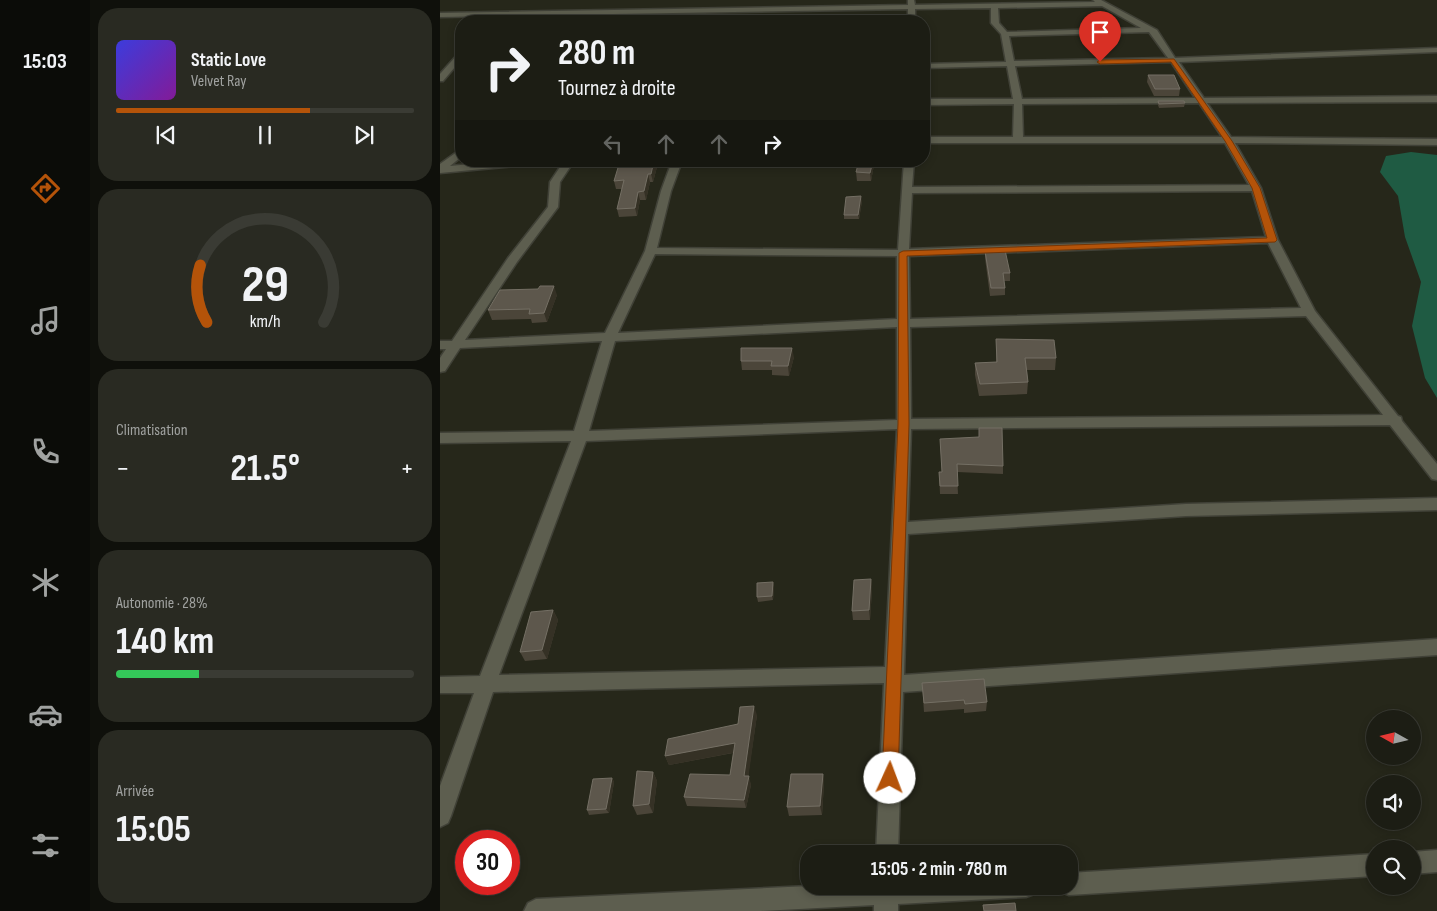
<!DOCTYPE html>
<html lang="fr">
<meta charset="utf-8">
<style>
:root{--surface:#1c1d14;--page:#292a22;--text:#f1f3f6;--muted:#a0a2a0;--line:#3a3b34;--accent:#b45309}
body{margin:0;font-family:"Sofia Sans Condensed",sans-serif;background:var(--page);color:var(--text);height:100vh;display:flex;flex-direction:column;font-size:19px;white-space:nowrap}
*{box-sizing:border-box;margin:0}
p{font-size:16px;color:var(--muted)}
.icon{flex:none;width:28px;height:28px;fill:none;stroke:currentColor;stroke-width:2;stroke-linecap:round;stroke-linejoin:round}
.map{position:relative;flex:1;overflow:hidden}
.drawer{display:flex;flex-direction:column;gap:8px;padding:8px;background:#0f100b;width:350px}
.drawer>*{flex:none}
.top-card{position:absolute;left:15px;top:15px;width:475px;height:152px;border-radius:20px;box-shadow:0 2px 8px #0003,0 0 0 1px var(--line);background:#1c1d14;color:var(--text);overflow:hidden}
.needle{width:32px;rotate:278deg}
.buttons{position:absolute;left:926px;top:710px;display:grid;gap:10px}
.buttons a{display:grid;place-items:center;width:55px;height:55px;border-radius:50%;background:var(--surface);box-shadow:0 2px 8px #0003,0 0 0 1px var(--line);font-size:25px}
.speed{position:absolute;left:15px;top:830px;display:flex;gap:10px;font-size:25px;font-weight:700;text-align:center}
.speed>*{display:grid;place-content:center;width:65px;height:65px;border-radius:50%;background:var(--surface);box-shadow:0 2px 8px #0003,0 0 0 1px var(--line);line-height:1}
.speed .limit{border:8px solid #d22;background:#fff;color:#111}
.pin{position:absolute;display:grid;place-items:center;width:42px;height:42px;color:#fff;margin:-51px -21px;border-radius:50% 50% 50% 0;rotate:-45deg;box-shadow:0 0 5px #0007}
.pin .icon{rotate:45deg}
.me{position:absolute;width:55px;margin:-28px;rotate:2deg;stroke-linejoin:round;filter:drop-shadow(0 0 4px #0008)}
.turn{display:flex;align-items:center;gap:18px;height:105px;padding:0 20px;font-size:22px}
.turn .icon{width:65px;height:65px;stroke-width:2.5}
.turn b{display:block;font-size:35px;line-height:42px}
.lanes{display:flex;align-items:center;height:48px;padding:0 20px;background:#0003;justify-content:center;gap:25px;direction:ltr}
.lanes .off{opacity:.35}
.big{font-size:38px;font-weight:700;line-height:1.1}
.drawer .widget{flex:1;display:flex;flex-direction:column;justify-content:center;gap:8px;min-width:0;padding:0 18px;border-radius:20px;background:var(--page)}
.drawer .dial{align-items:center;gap:0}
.dial svg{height:130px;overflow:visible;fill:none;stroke:var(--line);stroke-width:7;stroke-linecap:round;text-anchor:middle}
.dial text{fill:var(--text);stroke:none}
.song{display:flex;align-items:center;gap:15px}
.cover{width:60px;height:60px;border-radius:8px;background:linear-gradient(135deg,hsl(240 70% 55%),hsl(290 70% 35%))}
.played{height:5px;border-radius:2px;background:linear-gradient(90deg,var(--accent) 65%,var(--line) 65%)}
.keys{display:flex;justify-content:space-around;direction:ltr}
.heat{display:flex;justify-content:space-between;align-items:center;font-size:28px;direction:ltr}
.charge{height:8px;border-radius:4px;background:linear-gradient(90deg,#34c759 28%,var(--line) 0)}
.trip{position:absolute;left:360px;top:845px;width:278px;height:50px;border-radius:20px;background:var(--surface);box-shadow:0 2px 8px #0003,0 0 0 1px var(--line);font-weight:700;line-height:50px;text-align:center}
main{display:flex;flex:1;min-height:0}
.menu{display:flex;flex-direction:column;width:90px;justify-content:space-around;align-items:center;background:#0b0c08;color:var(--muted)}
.menu .icon{width:35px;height:35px}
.menu .selected{color:var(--accent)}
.menu b{font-size:22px;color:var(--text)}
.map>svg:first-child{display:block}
.water{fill:#1f5b43}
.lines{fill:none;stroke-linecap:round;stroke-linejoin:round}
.minor-casing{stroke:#404137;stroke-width:3}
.minor{fill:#5d5e4f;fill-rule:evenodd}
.wall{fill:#4b4539}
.shaded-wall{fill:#353125}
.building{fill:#5d574c;stroke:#746f64}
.route{fill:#b45309;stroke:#753606}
</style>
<main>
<nav class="menu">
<b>15:03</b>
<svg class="icon selected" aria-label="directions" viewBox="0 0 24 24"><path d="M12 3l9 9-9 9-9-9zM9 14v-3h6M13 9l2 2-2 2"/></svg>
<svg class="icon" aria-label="music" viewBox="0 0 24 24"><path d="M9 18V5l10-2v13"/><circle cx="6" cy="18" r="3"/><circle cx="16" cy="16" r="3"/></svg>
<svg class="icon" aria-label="phone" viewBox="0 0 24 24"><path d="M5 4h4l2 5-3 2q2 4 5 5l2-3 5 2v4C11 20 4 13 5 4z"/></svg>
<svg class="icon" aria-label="climate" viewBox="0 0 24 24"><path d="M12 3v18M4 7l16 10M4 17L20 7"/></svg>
<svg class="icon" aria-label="car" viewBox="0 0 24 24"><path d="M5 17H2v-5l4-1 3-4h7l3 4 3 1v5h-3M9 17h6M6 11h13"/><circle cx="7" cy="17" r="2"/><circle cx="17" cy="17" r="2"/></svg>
<svg class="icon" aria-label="filters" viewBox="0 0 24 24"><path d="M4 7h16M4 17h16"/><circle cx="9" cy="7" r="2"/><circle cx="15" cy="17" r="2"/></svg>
</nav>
<section class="drawer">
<div class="widget">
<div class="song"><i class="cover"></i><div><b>Static Love</b><p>Velvet Ray</p></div></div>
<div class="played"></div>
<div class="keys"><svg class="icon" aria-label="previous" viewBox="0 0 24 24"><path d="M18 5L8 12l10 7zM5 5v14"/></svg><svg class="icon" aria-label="pause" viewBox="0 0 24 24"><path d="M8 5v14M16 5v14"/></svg><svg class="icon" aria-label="next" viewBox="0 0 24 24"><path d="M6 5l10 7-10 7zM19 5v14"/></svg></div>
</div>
<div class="widget dial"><svg viewBox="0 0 100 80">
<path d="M14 69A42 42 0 1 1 86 69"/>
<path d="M14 69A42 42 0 0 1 10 34" stroke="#b45309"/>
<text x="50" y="56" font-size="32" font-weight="700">29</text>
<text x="50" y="72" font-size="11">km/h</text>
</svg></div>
<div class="widget"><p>Climatisation</p>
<div class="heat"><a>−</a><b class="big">21.5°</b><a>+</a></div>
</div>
<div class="widget"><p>Autonomie · 28%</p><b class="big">140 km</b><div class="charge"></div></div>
<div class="widget"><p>Arrivée</p><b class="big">15:05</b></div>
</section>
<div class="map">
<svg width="997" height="911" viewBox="0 0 997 911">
<rect width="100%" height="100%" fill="#26271a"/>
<!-- water -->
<polygon class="water" points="971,152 997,155 997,398 985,378 972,326 981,282 965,237 958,196 940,172 946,156"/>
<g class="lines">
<!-- minor casing -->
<g class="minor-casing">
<g id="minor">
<path d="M468,0H474L475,5L655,2L653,0H661L717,30L735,58L997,48V52L739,62L764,98L997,96V102L767,103L791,137L997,139V145L795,143L821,188L838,240L875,311L958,416L961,417L962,421L997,464V480L992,479L950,425L471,429L468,522L746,504L997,498V510L746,516L468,534L464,675L997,639V655L463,692L458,854H436L444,683L53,692L11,816L8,823L0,827V786L34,693H0V677L40,676L131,441L0,443V433L134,431L162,341L20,348L5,371L0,372V358L6,349H0V341H12L68,258L108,207L110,182L124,161H134L120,182L118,207L77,262L25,340L165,333L205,251L221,191L232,161H242L231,191L217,248L458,250L464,161H474L472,187L809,185L785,143H484V137H573L574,104L484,105V99H573L567,66L484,68V64L566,62L561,34L551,23V8L475,9V21H468V9L0,17V13L468,5ZM662,6L701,28L567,32L559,23L558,8ZM709,32L728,58L574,61L569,36ZM731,62L755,98L582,99L575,66ZM759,103L782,137H583L582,104ZM812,191L826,237L469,249L472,193ZM828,243L861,308L470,319L469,256ZM215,254L457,256V319L178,333ZM866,316L943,415L471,419L470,327ZM457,327V420L149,431L175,341ZM457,429L445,667L59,675L146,441Z"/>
<polygon points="18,54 21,54 21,60 3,81 0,81 0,74"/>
<polygon points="21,149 21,157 10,166 62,161 101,161 96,164 0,173 0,164"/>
<polygon points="997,850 997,872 972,874 972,852"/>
<polygon points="935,854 935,876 629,895 621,892 619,886 629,886 629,873"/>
<polygon points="369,886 597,886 594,894 586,897 458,904 458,911 434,911 434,905 321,911 84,911 88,903 96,899"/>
</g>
</g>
<!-- minor -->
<use href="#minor" class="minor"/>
</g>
<!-- wall -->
<g class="wall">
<polygon points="708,75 740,89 739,96 714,96 707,82"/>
<polygon points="718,101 745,103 744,107 719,108 718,105"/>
<polygon points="434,165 431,181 417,181 416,172"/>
<polygon points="217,167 213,182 210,182 206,200 200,200 197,216 179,217 177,209 182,189 176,189 174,181"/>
<polygon points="422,201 419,219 404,219 404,215"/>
<polygon points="545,251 570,273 570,281 564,281 565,288 565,295 550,296 545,258"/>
<polygon points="98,289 117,295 107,322 92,323 91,319 52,320 48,310"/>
<polygon points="556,339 616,358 615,370 587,370 588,382 587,394 539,396 535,375 535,363 556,362"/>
<polygon points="354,357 349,376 332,375 332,370 302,370 301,361"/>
<polygon points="500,439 563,466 563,474 517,472 518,494 500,494 499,472 502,472"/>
<polygon points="431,579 432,589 430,620 413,620 412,611"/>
<polygon points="333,582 334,587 333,600 318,602 317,597"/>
<polygon points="113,610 118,620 107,659 85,661 80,652"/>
<polygon points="482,683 547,702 546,711 524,713 524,709 484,712"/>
<polygon points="317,715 308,776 311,785 306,808 247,806 244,797 290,775 293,753 229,765 225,756"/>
<polygon points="213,772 217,781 213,813 197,815 193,806"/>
<polygon points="383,774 384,783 382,815 349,816 347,807"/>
<polygon points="172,778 174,782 169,813 149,815 147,810"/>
</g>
<!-- shaded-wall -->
<g class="shaded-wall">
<polygon points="214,161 216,161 217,167 213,182 211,174"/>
<polygon points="433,161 434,161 434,165 431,181 430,173"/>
<polygon points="208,174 210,182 206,200 204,191"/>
<polygon points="198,192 200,200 197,216 195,208"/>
<polygon points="421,196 422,201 419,219 418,215"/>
<polygon points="114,286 117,295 107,322 104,313"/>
<polygon points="352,348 354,357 349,376 348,366"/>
<polygon points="431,579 432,589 430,620 429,610"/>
<polygon points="333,582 334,587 333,600 332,596"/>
<polygon points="113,610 118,620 107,659 102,650"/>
<polygon points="314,706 317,715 308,780 309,776 311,785 306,808 304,800 304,776"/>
<polygon points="295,743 297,752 229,765 225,756"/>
<polygon points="213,772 217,781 213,813 209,804"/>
<polygon points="383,774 384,783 382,815 380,806"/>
<polygon points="172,778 174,782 169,813 166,809"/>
</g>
<!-- building -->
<g class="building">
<polygon points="708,75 734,75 740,89 715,89"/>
<polygon points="718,101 744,101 745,103 719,104"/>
<polygon points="180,161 214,161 211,174 208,174 204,191 198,192 195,208 177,209 184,180 174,181"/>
<polygon points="419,161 433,161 430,173 416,172"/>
<polygon points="421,196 418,215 404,215 406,197"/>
<polygon points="565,250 570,273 563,273 565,288 551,288 545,251"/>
<polygon points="100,286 114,286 104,313 89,314 90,309 48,310 60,290 98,289"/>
<polygon points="556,339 614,340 616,358 585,358 588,382 540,384 535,363 557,362"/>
<polygon points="301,348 352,348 348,366 331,366 332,361 301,361"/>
<polygon points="539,428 562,428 563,466 517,464 518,486 500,486 499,472 502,472 500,439 539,437"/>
<polygon points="431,579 429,610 412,611 414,580"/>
<polygon points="333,582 332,596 317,597 317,583"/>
<polygon points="113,610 102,650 80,652 91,612"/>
<polygon points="544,679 547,702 525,704 524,700 484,703 482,683"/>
<polygon points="314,706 304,776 309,776 304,800 244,797 250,774 290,775 295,743 225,756 228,739 298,724 300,707"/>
<polygon points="197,771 213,772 209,804 193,806"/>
<polygon points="351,774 383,774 380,806 347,807"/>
<polygon points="172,778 166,809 147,810 153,779"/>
<polygon points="575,903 576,911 544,911 543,905"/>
</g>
<!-- route -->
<polygon class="route" points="734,59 792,141 820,188 837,240 835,242 467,256 469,424 458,778 455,784 450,786 444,784 442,778 458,424 459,253 463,251 827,238 812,188 785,141 731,62 660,64 657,62 660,60"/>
</svg>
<div class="buttons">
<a><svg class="needle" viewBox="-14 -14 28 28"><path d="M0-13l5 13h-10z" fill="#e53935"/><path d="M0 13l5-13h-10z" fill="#a0a2a0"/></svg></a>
<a><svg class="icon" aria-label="sound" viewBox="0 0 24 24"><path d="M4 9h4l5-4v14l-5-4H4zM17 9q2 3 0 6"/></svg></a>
<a><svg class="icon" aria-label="search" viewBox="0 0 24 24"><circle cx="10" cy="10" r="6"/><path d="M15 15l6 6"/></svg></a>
</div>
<div class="speed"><div class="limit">30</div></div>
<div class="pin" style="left:660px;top:62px;background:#d93025"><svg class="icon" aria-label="arrive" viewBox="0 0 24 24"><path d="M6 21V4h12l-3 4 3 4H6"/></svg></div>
<svg class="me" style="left:450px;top:778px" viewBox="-20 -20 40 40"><circle r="19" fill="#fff"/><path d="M0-13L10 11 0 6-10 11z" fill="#b45309"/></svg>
<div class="trip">15:05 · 2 min · 780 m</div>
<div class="top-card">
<div class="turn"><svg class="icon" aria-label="right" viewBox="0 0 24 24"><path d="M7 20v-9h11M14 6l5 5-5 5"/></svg><div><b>280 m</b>Tournez à droite</div></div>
<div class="lanes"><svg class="icon off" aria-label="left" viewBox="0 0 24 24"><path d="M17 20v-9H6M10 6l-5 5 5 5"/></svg><svg class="icon off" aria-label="ahead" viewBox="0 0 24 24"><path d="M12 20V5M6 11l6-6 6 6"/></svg><svg class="icon off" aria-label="ahead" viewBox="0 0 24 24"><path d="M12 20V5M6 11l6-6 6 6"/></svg><svg class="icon" aria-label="right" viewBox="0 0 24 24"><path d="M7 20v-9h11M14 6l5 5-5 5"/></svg></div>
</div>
</div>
</main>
